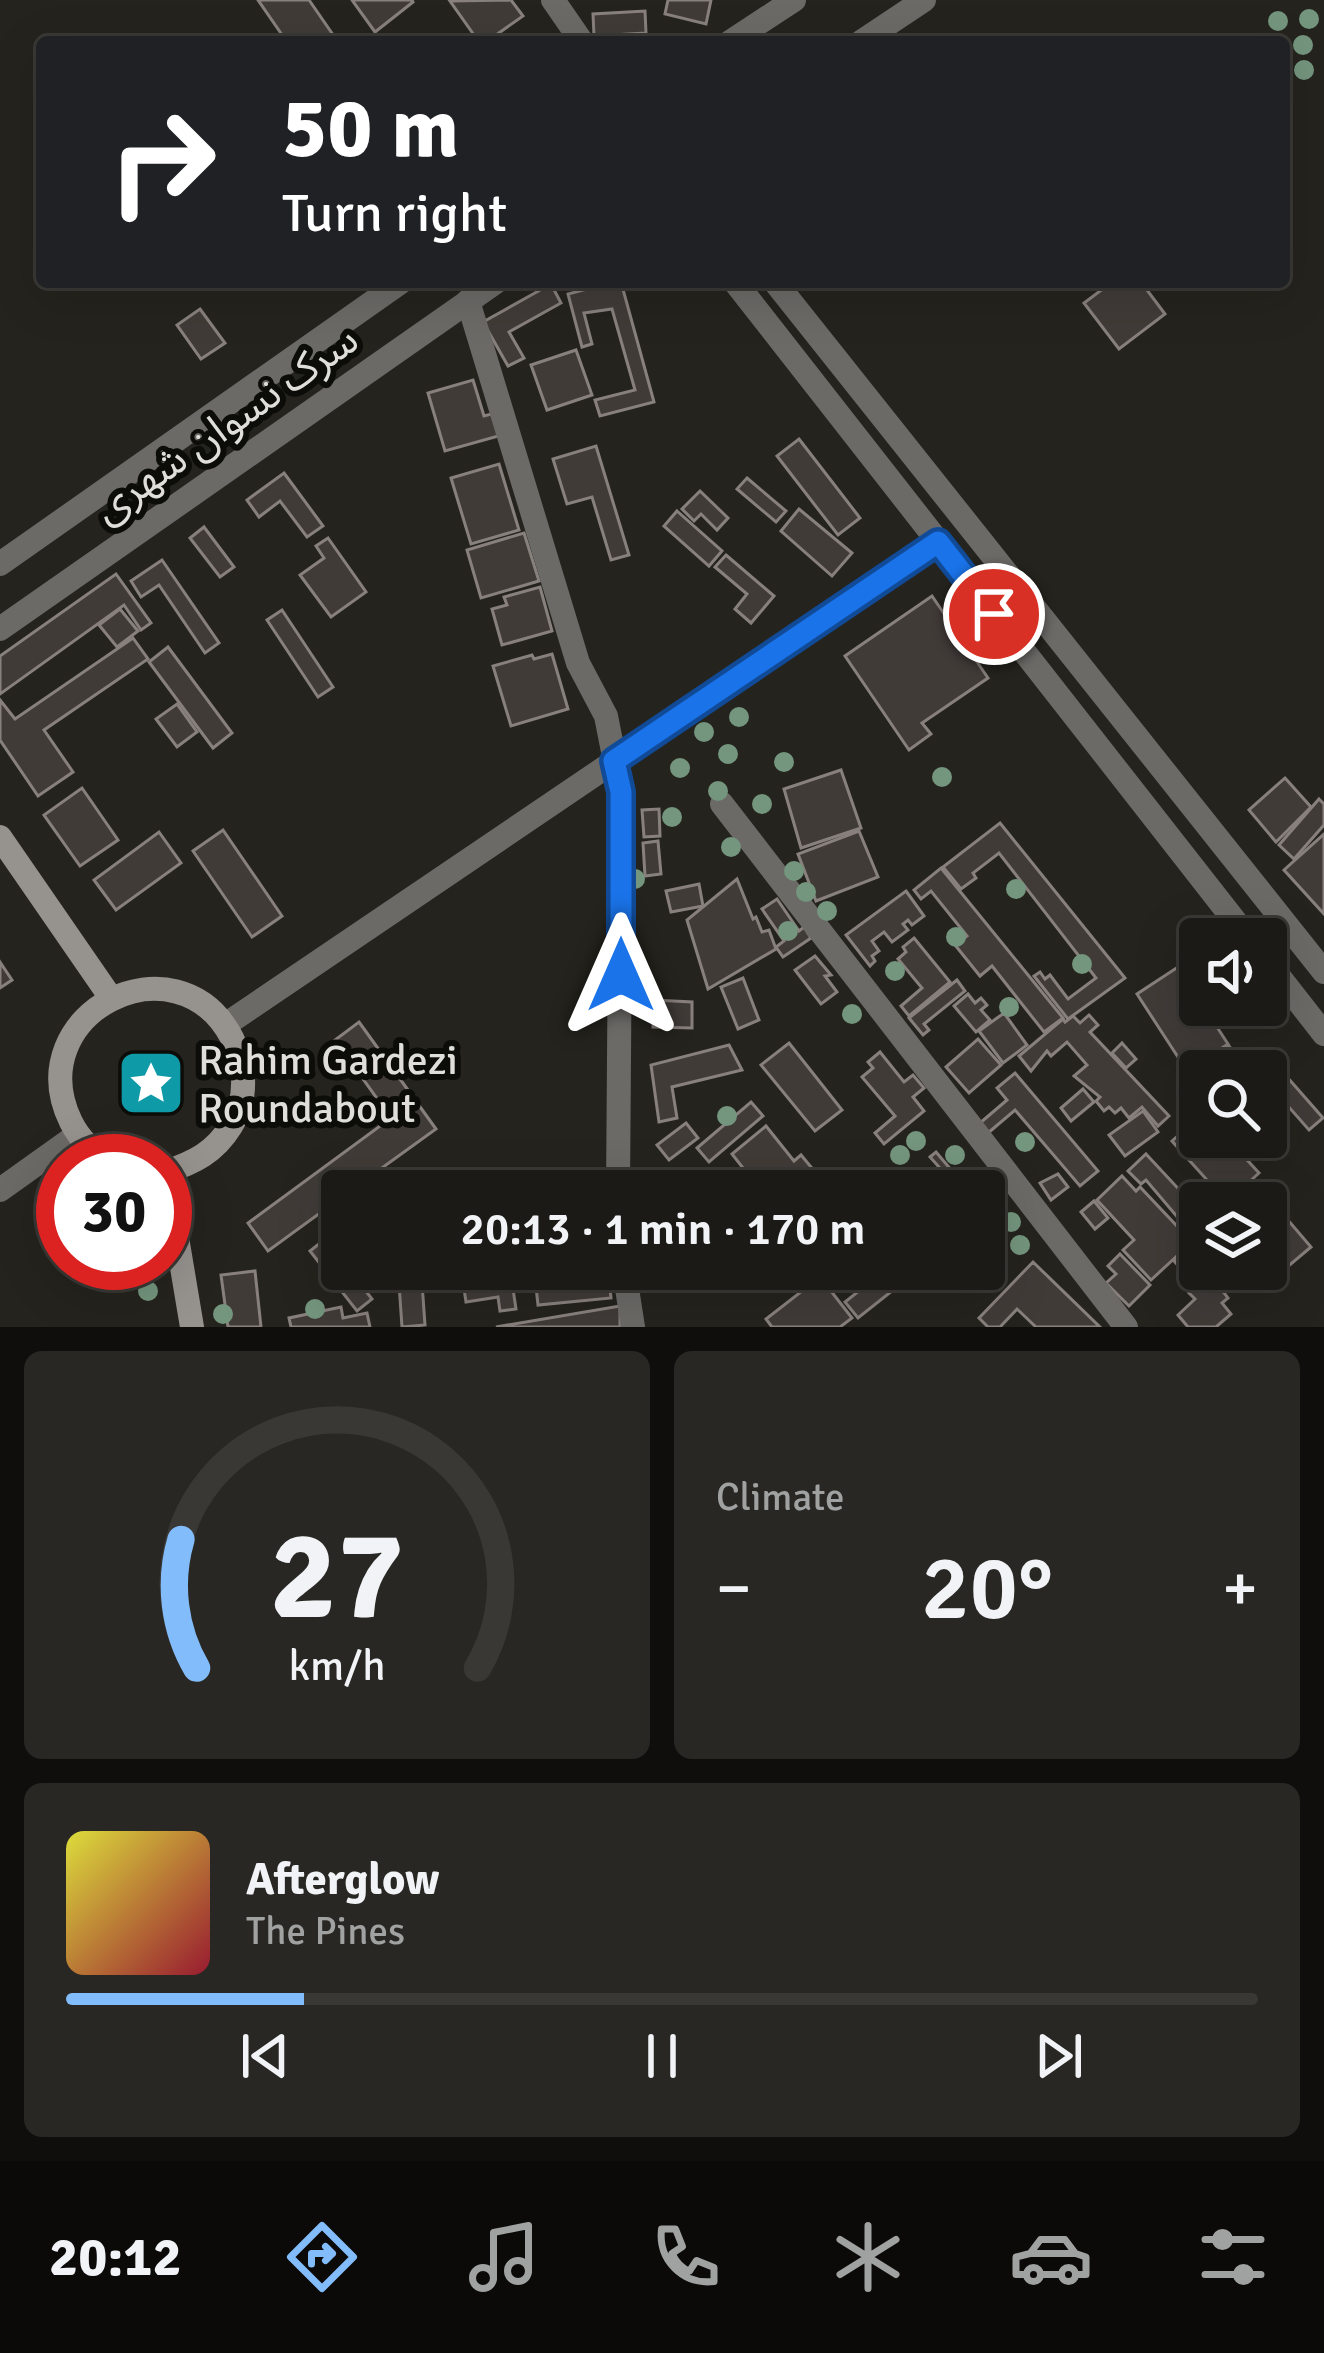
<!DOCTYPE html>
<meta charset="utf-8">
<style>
:root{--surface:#1b1a16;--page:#282723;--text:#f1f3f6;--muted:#a0a1a1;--line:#393835;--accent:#83bcfb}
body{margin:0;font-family:Signika,"Noto Sans Arabic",sans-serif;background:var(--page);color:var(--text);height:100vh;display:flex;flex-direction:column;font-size:45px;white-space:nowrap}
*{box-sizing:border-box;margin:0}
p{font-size:39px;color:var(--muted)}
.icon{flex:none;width:66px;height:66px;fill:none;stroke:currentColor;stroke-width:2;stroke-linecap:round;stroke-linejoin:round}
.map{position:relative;height:1327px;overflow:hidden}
.side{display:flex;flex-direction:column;gap:24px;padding:24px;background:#0f0e0c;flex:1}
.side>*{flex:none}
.banner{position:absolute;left:36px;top:36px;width:1254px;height:252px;border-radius:12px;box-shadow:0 12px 48px #0002,0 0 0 3px var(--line);background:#202124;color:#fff;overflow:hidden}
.fabs{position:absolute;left:1179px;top:918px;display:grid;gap:24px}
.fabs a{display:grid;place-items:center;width:108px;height:108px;border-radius:12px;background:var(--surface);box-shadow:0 12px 48px #0002,0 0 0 3px var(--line);font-size:60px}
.speed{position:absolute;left:36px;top:1134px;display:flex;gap:24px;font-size:60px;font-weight:700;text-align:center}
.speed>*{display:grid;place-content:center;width:156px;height:156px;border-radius:50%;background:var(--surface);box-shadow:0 12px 48px #0002,0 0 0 3px var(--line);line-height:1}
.speed .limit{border:18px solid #d22;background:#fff;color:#111}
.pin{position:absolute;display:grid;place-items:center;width:102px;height:102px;color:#fff;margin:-51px;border:6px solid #fff;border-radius:50%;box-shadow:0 3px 12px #0007}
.me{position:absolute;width:132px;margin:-66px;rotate:0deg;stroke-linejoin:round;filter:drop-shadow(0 0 9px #0008)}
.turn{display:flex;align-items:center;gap:42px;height:252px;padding:0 48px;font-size:54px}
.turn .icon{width:156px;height:156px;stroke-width:2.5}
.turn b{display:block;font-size:84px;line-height:102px}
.big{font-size:90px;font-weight:600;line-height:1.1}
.side .card{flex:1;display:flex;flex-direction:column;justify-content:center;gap:18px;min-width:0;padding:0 42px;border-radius:18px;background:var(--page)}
.side .dial{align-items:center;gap:0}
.dial svg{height:312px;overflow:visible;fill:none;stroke:var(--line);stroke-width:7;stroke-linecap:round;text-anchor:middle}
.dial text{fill:var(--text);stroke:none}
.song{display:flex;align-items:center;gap:36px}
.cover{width:144px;height:144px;border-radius:18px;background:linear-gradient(135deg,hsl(60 70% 55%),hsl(350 70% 35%))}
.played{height:12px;border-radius:6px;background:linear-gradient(90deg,var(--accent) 20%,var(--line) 20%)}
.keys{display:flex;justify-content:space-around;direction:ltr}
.heat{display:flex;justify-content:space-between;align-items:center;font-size:66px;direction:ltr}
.side .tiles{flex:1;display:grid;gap:24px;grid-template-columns:1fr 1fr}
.card:last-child{grid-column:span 2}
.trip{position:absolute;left:321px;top:1170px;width:684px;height:120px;border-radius:12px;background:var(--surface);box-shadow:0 12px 48px #0002,0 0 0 3px var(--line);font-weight:600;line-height:120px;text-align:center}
.menu{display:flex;height:192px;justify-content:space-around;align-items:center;background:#0b0a09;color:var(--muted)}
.menu .icon{width:84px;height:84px}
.menu .selected{color:var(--accent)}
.menu b{font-size:54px;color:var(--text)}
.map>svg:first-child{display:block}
.building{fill:#413b38;stroke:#88807d;stroke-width:3}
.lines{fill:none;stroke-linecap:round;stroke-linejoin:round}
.minor{stroke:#6c6a67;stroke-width:24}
.tertiary{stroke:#6c6a67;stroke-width:24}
.secondary{stroke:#96938f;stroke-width:24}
.tree{fill:#74957e}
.route-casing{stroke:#114b97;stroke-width:30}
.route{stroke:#1a73e8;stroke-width:21}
.labels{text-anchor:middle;stroke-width:12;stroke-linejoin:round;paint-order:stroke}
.street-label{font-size:42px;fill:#dfdedb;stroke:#0c0c09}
.poi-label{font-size:42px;fill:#dfdedb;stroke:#0c0c09;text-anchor:start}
</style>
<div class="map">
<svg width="1324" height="1327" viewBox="0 0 1324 1327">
<rect width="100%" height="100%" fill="#24231d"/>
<!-- building -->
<g class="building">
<polygon points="258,0 309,0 338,42 287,42"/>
<polygon points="352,0 412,0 413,2 375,32"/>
<polygon points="511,0 523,16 486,42 479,42 450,1"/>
<polygon points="668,0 711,0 706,24 665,14"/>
<polygon points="645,11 646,33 594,36 593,14"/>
<polygon points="613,282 621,282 654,402 600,416 595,400 635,390 612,309 584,313 592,344 582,347 568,294"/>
<polygon points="1112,282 1141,282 1165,314 1119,349 1084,303"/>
<polygon points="551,284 561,303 509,332 524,358 508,366 483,322"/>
<polygon points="200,309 225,343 201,359 177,325"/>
<polygon points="576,350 592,395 547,410 531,365"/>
<polygon points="473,380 484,416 495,413 502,435 445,451 428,393"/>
<polygon points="799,439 860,518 838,535 777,456"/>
<polygon points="596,446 629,555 611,560 592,497 567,504 553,459"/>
<polygon points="499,464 519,530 471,544 451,478"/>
<polygon points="284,473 323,526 307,537 280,501 259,517 247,500"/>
<polygon points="747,478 786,511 776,522 737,489"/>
<polygon points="700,491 728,518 717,530 701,514 694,521 682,509"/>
<polygon points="799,509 852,553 832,576 781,531"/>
<polygon points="677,511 722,551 709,566 664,526"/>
<polygon points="204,527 234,567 220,577 190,538"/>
<polygon points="524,533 539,581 481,598 467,550"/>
<polygon points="328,538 366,592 331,617 300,575 324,558 316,546"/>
<polygon points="726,555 774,596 751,623 735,609 747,594 715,567"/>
<polygon points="162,560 219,643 205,653 159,585 141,597 131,581"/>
<polygon points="116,574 151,623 141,630 124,605 0,694 0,656"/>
<polygon points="540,587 552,631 502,645 492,609 507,605 504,597"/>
<polygon points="932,596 988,678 922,723 931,734 909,750 845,656"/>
<polygon points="120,609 138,631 117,647 99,625"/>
<polygon points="282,610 333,687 318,697 267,620"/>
<polygon points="133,638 148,659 44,730 73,772 38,796 0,740 0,700 15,719"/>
<polygon points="168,647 232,733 213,748 149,662"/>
<polygon points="552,654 568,709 511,726 493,666 532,655 534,659"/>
<polygon points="177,704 197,732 177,747 156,719"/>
<polygon points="841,770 861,828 801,848 784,789"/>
<polygon points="1285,778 1311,807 1276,842 1249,810"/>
<polygon points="82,788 118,840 80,866 44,815"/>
<polygon points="1319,799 1324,804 1324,825 1294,859 1279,845"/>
<polygon points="659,809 660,836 644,837 642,810"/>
<polygon points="1000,823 1125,978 1068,1019 1034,976 1040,972 1045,979 1050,975 1068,999 1096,978 999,853 973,873 976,878 961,889 943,867"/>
<polygon points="223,830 282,916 252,937 193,851"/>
<polygon points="859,831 878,877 816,901 798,854"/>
<polygon points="159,832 181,863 116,910 94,880"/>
<polygon points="1324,834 1324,914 1284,870"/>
<polygon points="658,841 661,874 645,876 643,843"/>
<polygon points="941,868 1063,1018 1044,1032 992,966 980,976 955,945 967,936 931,891 921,899 914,890"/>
<polygon points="737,879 753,919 756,917 762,932 769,930 776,949 708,989 687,920"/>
<polygon points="699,884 703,906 671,912 666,891"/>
<polygon points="906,891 924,916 912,925 908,920 903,924 908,930 892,942 884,932 872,941 879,951 872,956 875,961 870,966 846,935"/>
<polygon points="777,899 799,931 804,927 811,938 783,957 776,947 784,941 762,909"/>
<polygon points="914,938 950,982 909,1016 901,1006 922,988 898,959 906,952 903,947"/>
<polygon points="815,956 831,975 825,976 837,992 821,1004 795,970"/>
<polygon points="0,962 12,980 0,988"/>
<polygon points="1178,967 1228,1044 1187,1071 1137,994"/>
<polygon points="743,978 759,1020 738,1029 721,987"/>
<polygon points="957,980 965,991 924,1024 929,1030 923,1035 909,1018"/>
<polygon points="968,994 975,1003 981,998 987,1005 981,1010 990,1020 976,1032 954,1006"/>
<polygon points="653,1000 692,1002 692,1028 653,1027"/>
<polygon points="1004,1013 1027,1045 1003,1063 979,1031"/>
<polygon points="1089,1015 1098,1025 1090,1032 1169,1116 1158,1126 1142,1107 1129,1118 1121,1108 1115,1113 1109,1107 1104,1111 1096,1101 1100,1097 1074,1076 1087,1065 1067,1042 1051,1056 1047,1051 1031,1071 1019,1056 1063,1019 1065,1022 1073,1016 1080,1023"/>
<polygon points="359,1022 436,1129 350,1191 342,1191 342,1197 268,1251 248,1223 391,1118 335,1040"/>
<polygon points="978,1039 1001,1065 969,1093 946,1067"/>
<polygon points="789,1043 842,1110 815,1131 761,1065"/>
<polygon points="1122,1043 1136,1059 1126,1068 1112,1053"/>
<polygon points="729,1045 742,1070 672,1087 677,1118 659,1122 651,1065"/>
<polygon points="1229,1046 1243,1065 1235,1071 1200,1071 1200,1095 1191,1102 1180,1085"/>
<polygon points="880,1052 904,1082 913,1075 924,1088 913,1097 924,1111 884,1144 875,1133 895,1116 862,1077 873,1068 868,1062"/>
<polygon points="1266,1053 1323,1118 1309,1130 1266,1081 1266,1071 1258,1071 1252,1064"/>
<polygon points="1015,1073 1098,1171 1080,1186 1015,1110 988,1133 980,1123 1007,1100 997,1088"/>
<polygon points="1083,1089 1094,1102 1071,1121 1061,1108"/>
<polygon points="751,1102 763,1116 709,1162 697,1148"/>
<polygon points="1143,1111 1158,1132 1125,1156 1109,1135"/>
<polygon points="1200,1116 1200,1137 1226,1137 1259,1173 1226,1203 1203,1201 1216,1190 1172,1141"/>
<polygon points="686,1123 698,1138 669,1160 657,1145"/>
<polygon points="766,1126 794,1161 801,1155 816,1173 794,1191 761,1191 732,1154"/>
<polygon points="936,1152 969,1191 948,1191 932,1172 939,1167 930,1157"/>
<polygon points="1146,1154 1200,1212 1200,1230 1185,1214 1179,1219 1146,1180 1141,1184 1128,1171"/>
<polygon points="1058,1174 1068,1187 1051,1200 1040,1183"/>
<polygon points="1122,1176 1136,1191 1140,1187 1192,1242 1151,1280 1123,1250 1134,1240 1097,1200"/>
<polygon points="1258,1185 1311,1247 1273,1279 1264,1269 1266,1203 1237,1203"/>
<polygon points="1094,1201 1108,1218 1095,1229 1081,1212"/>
<polygon points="325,1239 332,1248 342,1240 342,1269 355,1269 351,1272 372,1299 357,1311 310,1251"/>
<polygon points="1196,1242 1200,1246 1200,1269 1220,1269 1230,1281 1221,1289 1228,1298 1222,1303 1231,1314 1216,1327 1188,1327 1178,1315 1195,1299 1189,1293 1197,1287 1174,1261"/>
<polygon points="1120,1254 1150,1285 1129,1306 1106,1283 1116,1274 1108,1266"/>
<polygon points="1033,1262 1100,1327 1036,1327 1017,1309 1000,1327 988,1327 979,1318"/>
<polygon points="398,1269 421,1269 425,1325 402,1327"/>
<polygon points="461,1269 510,1269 516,1309 500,1311 498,1297 466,1302"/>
<polygon points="534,1269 608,1269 611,1298 538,1305"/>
<polygon points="255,1271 261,1327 228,1327 221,1275"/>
<polygon points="884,1271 897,1287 858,1318 845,1302"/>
<polygon points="820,1277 852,1318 840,1327 772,1327 766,1319"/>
<polygon points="620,1306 620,1327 496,1327"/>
<polygon points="341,1307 343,1318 367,1313 370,1327 291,1327 289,1318"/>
</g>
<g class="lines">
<!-- minor -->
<g class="minor">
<polyline points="553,0 582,42"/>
<polyline points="730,42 794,0"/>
<polyline points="861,42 924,0"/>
<polyline points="468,301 578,663 606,716 621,792 618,1191"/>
<polyline points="0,564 401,282"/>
<polyline points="0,629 496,282"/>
<polyline points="722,804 1126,1327"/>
<polyline points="0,1190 77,1135"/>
<polyline points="624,1269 633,1327"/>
</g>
<!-- tertiary -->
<g class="tertiary">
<polyline points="735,282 1249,939"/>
<polyline points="775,282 1324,972"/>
<polyline points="1266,960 1324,1034"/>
<polyline points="225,1025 938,542"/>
</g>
<!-- secondary -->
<g class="secondary">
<polyline points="0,837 111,998"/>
<path d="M109,1161C93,1153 79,1138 71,1122C18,1013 177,933 232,1038C246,1065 248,1099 231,1126C215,1152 194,1163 165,1172"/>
<polyline points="166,1172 192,1327"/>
</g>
</g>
<!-- trees -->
<g class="tree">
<circle cx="1309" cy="19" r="10"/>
<circle cx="1278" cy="21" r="10"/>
<circle cx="1303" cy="45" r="10"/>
<circle cx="1304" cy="70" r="10"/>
<circle cx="739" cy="717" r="10"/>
<circle cx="704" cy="732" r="10"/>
<circle cx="728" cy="754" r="10"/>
<circle cx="784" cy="762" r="10"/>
<circle cx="680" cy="768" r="10"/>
<circle cx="942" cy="777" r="10"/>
<circle cx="718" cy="791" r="10"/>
<circle cx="762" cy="804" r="10"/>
<circle cx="672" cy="817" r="10"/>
<circle cx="731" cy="847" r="10"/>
<circle cx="794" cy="871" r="10"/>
<circle cx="635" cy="879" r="10"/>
<circle cx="1016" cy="889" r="10"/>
<circle cx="806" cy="892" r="10"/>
<circle cx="827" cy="911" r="10"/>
<circle cx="788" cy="931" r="10"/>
<circle cx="956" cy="937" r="10"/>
<circle cx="1082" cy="964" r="10"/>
<circle cx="895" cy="971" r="10"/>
<circle cx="646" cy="995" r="10"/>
<circle cx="1009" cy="1007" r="10"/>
<circle cx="852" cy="1014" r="10"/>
<circle cx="727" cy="1116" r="10"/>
<circle cx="916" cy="1141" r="10"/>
<circle cx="1025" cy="1142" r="10"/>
<circle cx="900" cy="1155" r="10"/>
<circle cx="955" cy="1155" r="10"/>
<circle cx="728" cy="1178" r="10"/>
<circle cx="1011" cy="1222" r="10"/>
<circle cx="1020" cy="1245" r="10"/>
<circle cx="148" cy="1291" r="10"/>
<circle cx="315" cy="1309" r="10"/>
<circle cx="223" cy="1314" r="10"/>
</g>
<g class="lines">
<!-- route casing -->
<g class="route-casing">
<polyline id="route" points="621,975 621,792 614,761 938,542 994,614"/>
</g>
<!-- route -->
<use href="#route" class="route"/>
</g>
<!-- icons -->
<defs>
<g id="sight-square" transform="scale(3.45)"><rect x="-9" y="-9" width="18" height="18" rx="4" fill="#0f9aa8" stroke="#0c0c09"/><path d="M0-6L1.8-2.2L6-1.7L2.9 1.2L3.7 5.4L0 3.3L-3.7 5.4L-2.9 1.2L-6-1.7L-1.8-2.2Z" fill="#fff"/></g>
</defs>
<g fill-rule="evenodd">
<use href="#sight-square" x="151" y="1083"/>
</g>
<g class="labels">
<!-- street labels -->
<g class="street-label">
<text transform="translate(225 423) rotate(-35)" y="15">سرک نسوان شهری</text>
</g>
<!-- poi labels -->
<g class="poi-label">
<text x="198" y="1074">Rahim Gardezi<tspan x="198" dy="48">Roundabout</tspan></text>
</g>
</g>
</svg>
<div class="fabs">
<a><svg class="icon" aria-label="sound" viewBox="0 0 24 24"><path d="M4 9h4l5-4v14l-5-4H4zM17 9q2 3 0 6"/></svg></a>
<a><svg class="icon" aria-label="search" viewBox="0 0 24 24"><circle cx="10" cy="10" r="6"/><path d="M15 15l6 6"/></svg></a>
<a><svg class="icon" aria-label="layers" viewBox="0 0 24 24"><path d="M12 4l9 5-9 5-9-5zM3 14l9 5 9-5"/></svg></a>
</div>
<div class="speed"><div class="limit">30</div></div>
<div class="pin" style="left:994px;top:614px;background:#d93025"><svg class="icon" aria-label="arrive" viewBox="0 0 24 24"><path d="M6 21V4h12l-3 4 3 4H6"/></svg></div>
<svg class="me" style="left:621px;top:975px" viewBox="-20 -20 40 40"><path d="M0-17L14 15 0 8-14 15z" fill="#1a73e8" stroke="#fff" stroke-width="4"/></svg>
<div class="trip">20:13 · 1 min · 170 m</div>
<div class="banner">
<div class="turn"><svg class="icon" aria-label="right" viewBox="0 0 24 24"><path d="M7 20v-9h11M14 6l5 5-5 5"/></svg><div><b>50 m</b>Turn right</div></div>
</div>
</div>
<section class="side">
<div class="tiles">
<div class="card dial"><svg viewBox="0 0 100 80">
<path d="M14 69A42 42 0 1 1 86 69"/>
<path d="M14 69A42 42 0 0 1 10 36" stroke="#83bcfb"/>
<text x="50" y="56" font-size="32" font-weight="700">27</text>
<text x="50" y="72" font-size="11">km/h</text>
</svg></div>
<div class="card"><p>Climate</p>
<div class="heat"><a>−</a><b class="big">20°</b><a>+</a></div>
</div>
<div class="card">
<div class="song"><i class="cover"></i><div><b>Afterglow</b><p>The Pines</p></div></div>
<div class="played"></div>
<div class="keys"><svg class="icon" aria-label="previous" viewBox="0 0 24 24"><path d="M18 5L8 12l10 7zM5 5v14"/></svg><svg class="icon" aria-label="pause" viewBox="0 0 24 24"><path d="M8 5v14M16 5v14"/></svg><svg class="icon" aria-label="next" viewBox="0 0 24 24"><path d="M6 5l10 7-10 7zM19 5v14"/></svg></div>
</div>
</div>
</section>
<nav class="menu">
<b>20:12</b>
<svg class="icon selected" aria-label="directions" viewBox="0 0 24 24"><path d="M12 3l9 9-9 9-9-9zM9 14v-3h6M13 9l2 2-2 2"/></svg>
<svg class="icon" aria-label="music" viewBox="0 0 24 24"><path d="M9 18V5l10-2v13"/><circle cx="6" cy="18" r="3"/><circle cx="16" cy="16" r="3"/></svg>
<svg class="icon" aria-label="phone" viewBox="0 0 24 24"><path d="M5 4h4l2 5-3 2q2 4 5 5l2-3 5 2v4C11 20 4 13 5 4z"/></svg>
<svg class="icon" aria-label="climate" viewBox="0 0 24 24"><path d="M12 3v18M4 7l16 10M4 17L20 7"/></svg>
<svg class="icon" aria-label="car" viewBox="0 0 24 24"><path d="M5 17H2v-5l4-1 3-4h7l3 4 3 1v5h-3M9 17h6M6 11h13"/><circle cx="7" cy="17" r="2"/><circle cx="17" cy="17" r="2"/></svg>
<svg class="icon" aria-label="filters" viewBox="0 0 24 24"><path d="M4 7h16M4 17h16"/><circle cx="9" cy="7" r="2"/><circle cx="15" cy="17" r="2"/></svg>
</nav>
